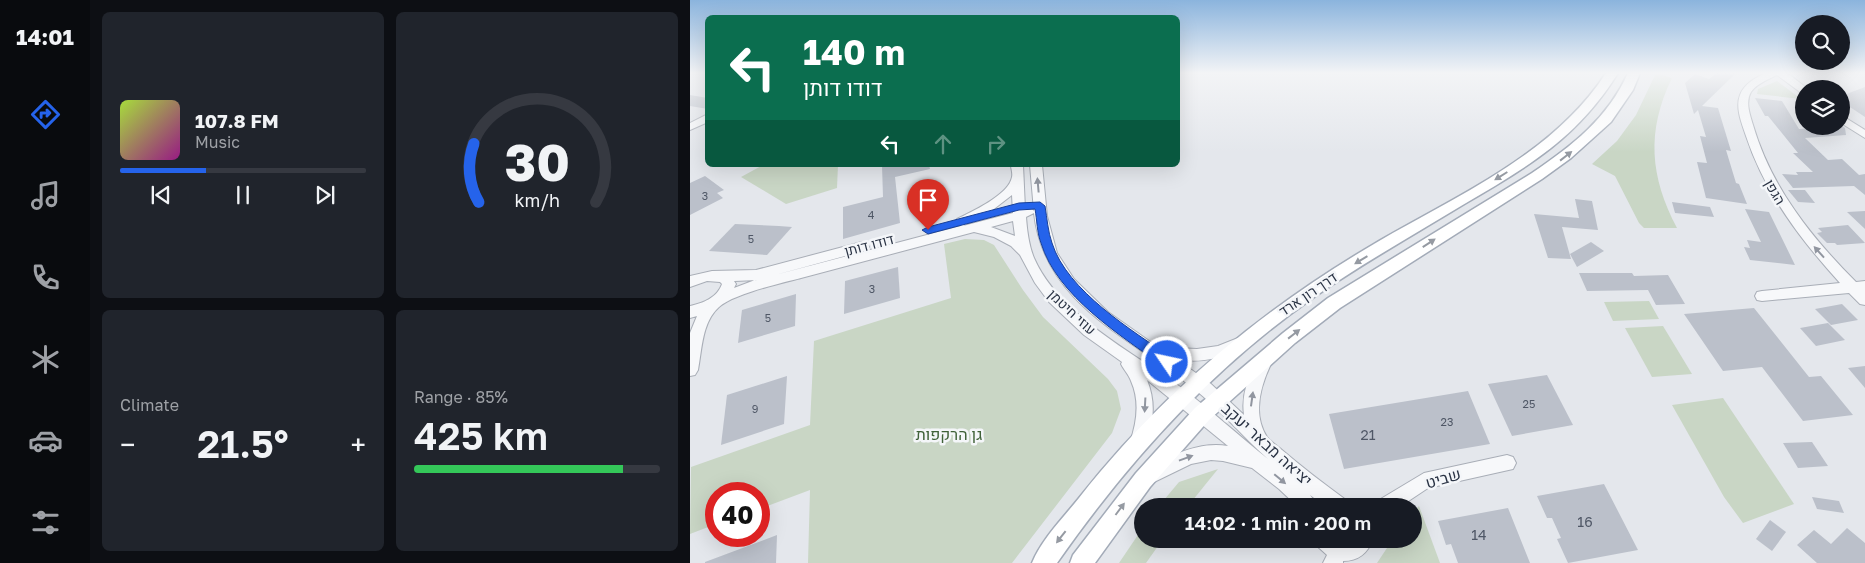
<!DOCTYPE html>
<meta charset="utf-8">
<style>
:root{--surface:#171b24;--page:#20242c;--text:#f1f3f6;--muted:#9ea1a6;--line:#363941;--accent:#2563eb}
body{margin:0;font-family:"Golos Text",Heebo,sans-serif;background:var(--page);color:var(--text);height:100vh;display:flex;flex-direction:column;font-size:19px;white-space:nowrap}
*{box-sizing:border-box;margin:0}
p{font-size:16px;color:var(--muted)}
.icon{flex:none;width:28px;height:28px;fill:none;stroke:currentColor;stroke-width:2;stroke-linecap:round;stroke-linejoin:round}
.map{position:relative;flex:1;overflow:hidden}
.side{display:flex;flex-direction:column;gap:12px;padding:12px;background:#0d0f14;width:600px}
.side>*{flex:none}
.top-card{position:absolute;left:15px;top:15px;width:475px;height:152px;border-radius:8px;box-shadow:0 5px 20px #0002;background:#0b6e4f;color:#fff;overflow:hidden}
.tools{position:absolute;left:1105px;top:15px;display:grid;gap:10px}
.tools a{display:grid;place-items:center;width:55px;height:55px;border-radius:50%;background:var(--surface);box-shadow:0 5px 20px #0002;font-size:25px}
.speed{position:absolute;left:15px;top:482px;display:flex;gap:10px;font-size:25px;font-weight:700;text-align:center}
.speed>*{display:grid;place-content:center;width:65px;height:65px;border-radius:50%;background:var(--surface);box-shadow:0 5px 20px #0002;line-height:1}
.speed .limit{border:8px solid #d22;background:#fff;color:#111}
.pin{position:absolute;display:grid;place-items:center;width:42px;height:42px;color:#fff;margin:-51px -21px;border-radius:50% 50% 50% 0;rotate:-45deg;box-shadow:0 0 5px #0007}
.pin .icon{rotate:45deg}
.me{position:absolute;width:55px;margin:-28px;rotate:304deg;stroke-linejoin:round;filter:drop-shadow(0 0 4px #0008)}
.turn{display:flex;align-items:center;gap:18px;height:105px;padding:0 15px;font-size:22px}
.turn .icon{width:65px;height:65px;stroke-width:2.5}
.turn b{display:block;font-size:35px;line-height:42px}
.lanes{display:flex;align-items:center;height:48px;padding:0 15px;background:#0003;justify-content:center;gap:25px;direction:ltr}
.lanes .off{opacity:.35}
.big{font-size:38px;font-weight:600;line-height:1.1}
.side .widget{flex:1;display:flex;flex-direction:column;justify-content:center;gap:8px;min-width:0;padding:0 18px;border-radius:8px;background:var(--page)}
.side .dial{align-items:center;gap:0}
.dial svg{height:130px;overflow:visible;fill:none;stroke:var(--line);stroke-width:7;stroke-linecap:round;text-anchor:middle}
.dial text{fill:var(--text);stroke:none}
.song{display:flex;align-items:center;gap:15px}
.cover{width:60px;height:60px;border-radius:8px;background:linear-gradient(135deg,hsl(80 70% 55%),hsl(310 70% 35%))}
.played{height:5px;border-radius:2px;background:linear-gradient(90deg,var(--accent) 35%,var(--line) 35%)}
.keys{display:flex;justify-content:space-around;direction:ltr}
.heat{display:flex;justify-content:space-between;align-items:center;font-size:28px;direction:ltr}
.charge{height:8px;border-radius:4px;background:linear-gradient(90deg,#34c759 85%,var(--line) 0)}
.side .tiles{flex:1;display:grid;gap:12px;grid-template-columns:repeat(2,1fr)}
.trip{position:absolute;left:444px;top:498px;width:288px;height:50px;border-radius:25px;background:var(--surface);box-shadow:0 5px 20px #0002;font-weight:600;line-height:50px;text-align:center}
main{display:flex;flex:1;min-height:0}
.menu{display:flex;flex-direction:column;width:90px;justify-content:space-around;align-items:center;background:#090b0e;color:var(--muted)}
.menu .icon{width:35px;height:35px}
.menu .selected{color:var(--accent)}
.menu b{font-size:22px;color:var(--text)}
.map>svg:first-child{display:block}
.green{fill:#c9d6c5}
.building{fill:#bbc0ca}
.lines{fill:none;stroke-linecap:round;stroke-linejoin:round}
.minor-casing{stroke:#a9aeb7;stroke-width:2}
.major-casing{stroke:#a3abb8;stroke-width:3}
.minor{fill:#f7f8fa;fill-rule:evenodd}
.major{fill:#fff;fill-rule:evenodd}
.oneway{fill:#959aa2}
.oneway2{fill:#9196a0}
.route{fill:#2563eb;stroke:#184099}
.labels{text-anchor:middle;stroke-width:5;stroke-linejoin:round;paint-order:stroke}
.number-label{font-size:11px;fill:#4f5766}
.street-label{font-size:14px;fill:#2b3445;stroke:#f4f6f9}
.near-number-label{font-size:14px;fill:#4f5766}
.near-park-label{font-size:16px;fill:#3f6138;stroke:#f4f6f9}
.near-street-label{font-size:16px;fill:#2b3445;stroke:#f4f6f9}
</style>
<main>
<nav class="menu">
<b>14:01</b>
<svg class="icon selected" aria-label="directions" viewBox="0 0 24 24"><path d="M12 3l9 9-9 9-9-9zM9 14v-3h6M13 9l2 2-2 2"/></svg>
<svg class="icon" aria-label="music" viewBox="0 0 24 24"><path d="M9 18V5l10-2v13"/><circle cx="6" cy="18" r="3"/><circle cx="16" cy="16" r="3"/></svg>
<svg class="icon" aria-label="phone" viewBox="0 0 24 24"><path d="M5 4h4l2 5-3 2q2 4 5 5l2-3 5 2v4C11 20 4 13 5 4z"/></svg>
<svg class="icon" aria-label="climate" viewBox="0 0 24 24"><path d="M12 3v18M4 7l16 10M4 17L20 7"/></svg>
<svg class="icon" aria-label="car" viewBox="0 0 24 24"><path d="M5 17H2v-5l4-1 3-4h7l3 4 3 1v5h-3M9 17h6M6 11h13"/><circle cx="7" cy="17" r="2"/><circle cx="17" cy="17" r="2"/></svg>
<svg class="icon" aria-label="filters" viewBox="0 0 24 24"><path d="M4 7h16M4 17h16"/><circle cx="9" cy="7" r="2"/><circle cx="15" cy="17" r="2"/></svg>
</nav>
<section class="side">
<div class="tiles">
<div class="widget">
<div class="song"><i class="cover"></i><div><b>107.8 FM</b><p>Music</p></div></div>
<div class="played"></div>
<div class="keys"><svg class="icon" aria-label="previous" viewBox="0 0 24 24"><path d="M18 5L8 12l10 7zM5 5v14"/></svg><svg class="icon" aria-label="pause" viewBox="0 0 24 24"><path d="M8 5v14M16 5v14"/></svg><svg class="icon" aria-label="next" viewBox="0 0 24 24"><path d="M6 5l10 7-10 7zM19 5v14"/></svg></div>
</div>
<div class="widget dial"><svg viewBox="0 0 100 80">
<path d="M14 69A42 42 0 1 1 86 69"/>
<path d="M14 69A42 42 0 0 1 11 33" stroke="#2563eb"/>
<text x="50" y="56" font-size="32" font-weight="700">30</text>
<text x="50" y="72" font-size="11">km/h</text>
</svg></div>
<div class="widget"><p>Climate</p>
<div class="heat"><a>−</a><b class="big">21.5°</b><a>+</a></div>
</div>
<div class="widget"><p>Range · 85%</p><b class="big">425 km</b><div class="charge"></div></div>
</div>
</section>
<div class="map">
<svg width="1175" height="563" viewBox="0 0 1175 563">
<rect width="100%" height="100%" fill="#e4e7ec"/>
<!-- green -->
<g class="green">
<path d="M966,73L982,78C956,131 960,177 987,228H954L949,223L925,176L902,164L927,141L946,115Z"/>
<polygon points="1087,81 1111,99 1067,94 1068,89"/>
<polygon points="73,165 148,165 147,188 96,204 51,177"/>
<polygon points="275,239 294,240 304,245 333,290 353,317 418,379 427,391 431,409 422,433 322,563 118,563 120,490 69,509 69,494 26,494 26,524 0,534 1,467 120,425 124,341 261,298 254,244"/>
<polygon points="959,301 969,319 923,321 914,302"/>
<polygon points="973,326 1002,374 962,377 935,328"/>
<polygon points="1033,398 1104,504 1053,523 1034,497 982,405"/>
<polygon points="528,469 498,506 469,506 489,482"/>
<polygon points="729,506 750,563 687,563 703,539 722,539 723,512"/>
<polygon points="452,529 452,539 473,539 456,563 429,563"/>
</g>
<!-- building -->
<g class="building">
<polygon points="1027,73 1046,73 1012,106 1028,108 1041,151 1036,150 1046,183 1049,184 1057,204 1016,198 1007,162 1017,163 1010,136 1016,137 1008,110 1004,114 995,83 1005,74 1019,79"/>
<polygon points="1175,87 1175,117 1151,101 1151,96"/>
<polygon points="0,95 18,98 18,109 0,106"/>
<polygon points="1065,98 1092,101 1109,129 1152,126 1155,128 1156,135 1115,138 1138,160 1152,159 1169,175 1175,174 1175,195 1164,186 1103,188 1092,174 1108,175 1106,172 1123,172 1103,153 1108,153 1078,116 1075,116"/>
<polygon points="192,165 239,165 240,169 205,177 210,223 153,239 153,207 193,197"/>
<polygon points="15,176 34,190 27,193 33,198 0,215 0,183"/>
<polygon points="1098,190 1115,190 1125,203 1108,202"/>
<polygon points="885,199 902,201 908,230 872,227 881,259 858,258 844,214 889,218"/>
<polygon points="982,202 1020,207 1024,217 985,213"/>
<polygon points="1055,209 1079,212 1105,265 1060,260 1054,247 1060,248 1057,240 1071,242"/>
<polygon points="1175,211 1175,229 1157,212"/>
<polygon points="45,224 89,226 102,227 77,255 19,251"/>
<polygon points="1158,225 1175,243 1147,245 1145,243 1137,243 1127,233 1132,232 1128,228"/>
<polygon points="901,242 914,251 887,267 880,254"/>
<polygon points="208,267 210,298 154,314 155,281"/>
<polygon points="889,273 942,273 944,276 978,275 995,304 966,305 958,290 897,291"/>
<polygon points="106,294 105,326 48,343 52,310"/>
<polygon points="1152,304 1168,320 1141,325 1125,309"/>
<polygon points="1064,308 1119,377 1131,376 1163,415 1113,421 1072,367 1033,371 994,314"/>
<polygon points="1138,323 1155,340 1126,346 1110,328"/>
<polygon points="1175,366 1175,388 1158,368"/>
<polygon points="857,375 883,425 822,436 798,384"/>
<polygon points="97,376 94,424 31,445 37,395"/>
<polygon points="778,391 800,444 654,469 639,414"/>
<polygon points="1122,442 1138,466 1108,468 1093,443"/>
<polygon points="914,484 948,550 878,563 867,539 871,538 862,518 857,518 847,496"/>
<polygon points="1122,497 1149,501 1154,513 1127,509"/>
<polygon points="818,508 840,563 768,563 761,544 756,545 748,521"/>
<polygon points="1080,520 1096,532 1082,551 1066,539"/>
<polygon points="1157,528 1175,543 1175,563 1127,563 1107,545 1124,530 1141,544"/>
<polygon points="87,535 86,563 15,563 15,562"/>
</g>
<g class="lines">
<!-- minor casing -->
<g class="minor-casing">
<g id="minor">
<path d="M1076,73H1097L1118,89H1114V93L1110,92L1087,75C1079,79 1066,84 1061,92C1055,102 1060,115 1063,125C1081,187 1121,237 1166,282L1175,281V305L1170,304L1159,293L1072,301L1067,300L1065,296L1067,292L1072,291L1150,283C1110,239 1075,193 1056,136C1052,124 1045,108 1050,95C1054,84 1065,78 1076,73Z"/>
<polygon points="18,114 18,122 0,130 0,123"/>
<polygon points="1151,115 1175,130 1175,138 1151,123"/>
<path d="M321,165H333L335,209H342L344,211L340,165H352L357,216L367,253L384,279L418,312L462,343L485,348L507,349L528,346L548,338L553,340L555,344L553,348C532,358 512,363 488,360L521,384L554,415C551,393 559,376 569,358L574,356L579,358L582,362C571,384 562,414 577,437C580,441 587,446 592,450C612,467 634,484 656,500L659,506H635L620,495L628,506H607L589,489L562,468L533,461L521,460L501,464L462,483L456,481L453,475L456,469C481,456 508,441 538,446L457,380C466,402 464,425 454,447L448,450L442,447L440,442C447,422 450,401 441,381C439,375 434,370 431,364L432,362L394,335L359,302L345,283L330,255L321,246L304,237L284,232C226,247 169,263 111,278C92,283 43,294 29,307C12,322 12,349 8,370L5,375L0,376V333L7,316L0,318V306C13,303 27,298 32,284L30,282L17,281L0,287V276L22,271L66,270L172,242L177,244L179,247L177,250L85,275L271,226L265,222L267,219C281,212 319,195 322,177C323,173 321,169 321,165ZM322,195L323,213L273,226L300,212ZM344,213C354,304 440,337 503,388C530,409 552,436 578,459C548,435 520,409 489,386C441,351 369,315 344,258C339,246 337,231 336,217ZM323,221L325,236L301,227ZM65,280L44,288L46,284L44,281L68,280Z"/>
<polygon points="817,455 823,457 826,463 823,469 738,488 711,506 686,506 689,500 734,473"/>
<path d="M625,539C635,539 658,543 663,539H683C678,553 669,561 653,561V563H633L637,555L627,546Z"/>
</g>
</g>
<!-- major casing -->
<g class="major-casing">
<g id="major">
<path d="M916,73H928C886,140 837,167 771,206C720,237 668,266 620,300C519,371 437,463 367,563H342C352,539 373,518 389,498C471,394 570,311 684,244C766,196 863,155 916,73Z"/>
<path d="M938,73H950L943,90L921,122L881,158L852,179L650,308L605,343L519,420L460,487L405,563H380L383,555L446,473L505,408L593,333L638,298L842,173C882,146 918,118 938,73Z"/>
</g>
</g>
<!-- minor -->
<use href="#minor" class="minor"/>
<!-- major -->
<use href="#major" class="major"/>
</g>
<!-- one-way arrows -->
<defs><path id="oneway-solid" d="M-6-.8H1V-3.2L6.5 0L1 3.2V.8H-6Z" transform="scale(1.25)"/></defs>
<g class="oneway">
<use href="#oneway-solid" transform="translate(876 156) rotate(-38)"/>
<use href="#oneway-solid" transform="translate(811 176) rotate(148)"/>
<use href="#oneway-solid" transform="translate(739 243) rotate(-33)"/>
<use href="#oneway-solid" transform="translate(671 260) rotate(149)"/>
<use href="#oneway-solid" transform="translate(604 334) rotate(-38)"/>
<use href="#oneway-solid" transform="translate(430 509) rotate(-53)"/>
<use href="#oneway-solid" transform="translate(371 537) rotate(128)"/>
</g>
<g class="oneway2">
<use href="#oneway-solid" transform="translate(348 185) rotate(-95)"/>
<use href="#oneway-solid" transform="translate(1129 252) rotate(-132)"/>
<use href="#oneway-solid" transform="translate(562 399) rotate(-82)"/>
<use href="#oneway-solid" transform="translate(455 405) rotate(93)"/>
<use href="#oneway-solid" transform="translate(496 458) rotate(-20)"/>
<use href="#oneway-solid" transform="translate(590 479) rotate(40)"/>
</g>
<!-- sky -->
<linearGradient id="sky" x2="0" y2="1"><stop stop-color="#8bb4dd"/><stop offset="0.48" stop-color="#f3f4f6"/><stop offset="1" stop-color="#f3f4f6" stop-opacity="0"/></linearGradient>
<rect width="1175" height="152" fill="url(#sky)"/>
<!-- route -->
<path class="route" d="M350,202L355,206C357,218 358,232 362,243C377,291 443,331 482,358L484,362L482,366L477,367L473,366C430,335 367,296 351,243C347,233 347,220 345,209L329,210L238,234L232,230L238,227L329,203Z"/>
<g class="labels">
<!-- number labels -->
<g class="number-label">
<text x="15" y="200">3</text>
<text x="181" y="219">4</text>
<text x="61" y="243">5</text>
<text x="182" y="293">3</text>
<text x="78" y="322">5</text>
<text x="839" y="408">25</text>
<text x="65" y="413">9</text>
<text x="757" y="426">23</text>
</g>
<!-- street labels -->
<g class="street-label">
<text transform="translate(1085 192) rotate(60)" y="5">הגפן</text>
<text transform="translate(179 245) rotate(-15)" y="5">דודו דותן</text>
<text transform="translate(618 294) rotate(-34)" y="5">דרך רון ארד</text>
<text transform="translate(382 312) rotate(43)" y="5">עוזי חיטמן</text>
</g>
<!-- near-number labels -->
<g class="near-number-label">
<text x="678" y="440">21</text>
<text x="895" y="527">16</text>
<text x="789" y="540">14</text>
</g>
<!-- near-park labels -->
<g class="near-park-label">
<text x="259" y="440">גן הרקפות</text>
</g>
<!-- near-street labels -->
<g class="near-street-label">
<text transform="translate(577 444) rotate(42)" y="6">יציאה מבאר יעקב</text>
<text transform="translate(753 478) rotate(-16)" y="6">שביט</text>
</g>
</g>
</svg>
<div class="tools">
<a><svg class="icon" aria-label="search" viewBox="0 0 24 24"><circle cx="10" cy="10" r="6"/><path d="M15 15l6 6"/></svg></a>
<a><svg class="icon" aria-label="layers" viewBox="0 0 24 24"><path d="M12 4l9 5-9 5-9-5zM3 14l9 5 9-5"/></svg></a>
</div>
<div class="speed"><div class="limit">40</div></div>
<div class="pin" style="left:238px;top:230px;background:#d93025"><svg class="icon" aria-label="arrive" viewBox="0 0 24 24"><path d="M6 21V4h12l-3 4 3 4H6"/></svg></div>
<svg class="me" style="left:477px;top:362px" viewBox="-20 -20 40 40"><circle r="17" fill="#2563eb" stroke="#fff" stroke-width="3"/><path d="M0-11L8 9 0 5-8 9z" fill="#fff"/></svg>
<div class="trip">14:02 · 1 min · 200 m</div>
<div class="top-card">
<div class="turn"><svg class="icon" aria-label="left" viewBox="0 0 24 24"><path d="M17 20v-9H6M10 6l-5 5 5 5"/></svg><div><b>140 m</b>דודו דותן</div></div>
<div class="lanes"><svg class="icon" aria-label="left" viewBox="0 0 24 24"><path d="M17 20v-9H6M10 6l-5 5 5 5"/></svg><svg class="icon off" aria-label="ahead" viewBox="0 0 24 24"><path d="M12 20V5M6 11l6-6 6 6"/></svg><svg class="icon off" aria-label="right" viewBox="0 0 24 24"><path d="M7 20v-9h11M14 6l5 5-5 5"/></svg></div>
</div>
</div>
</main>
